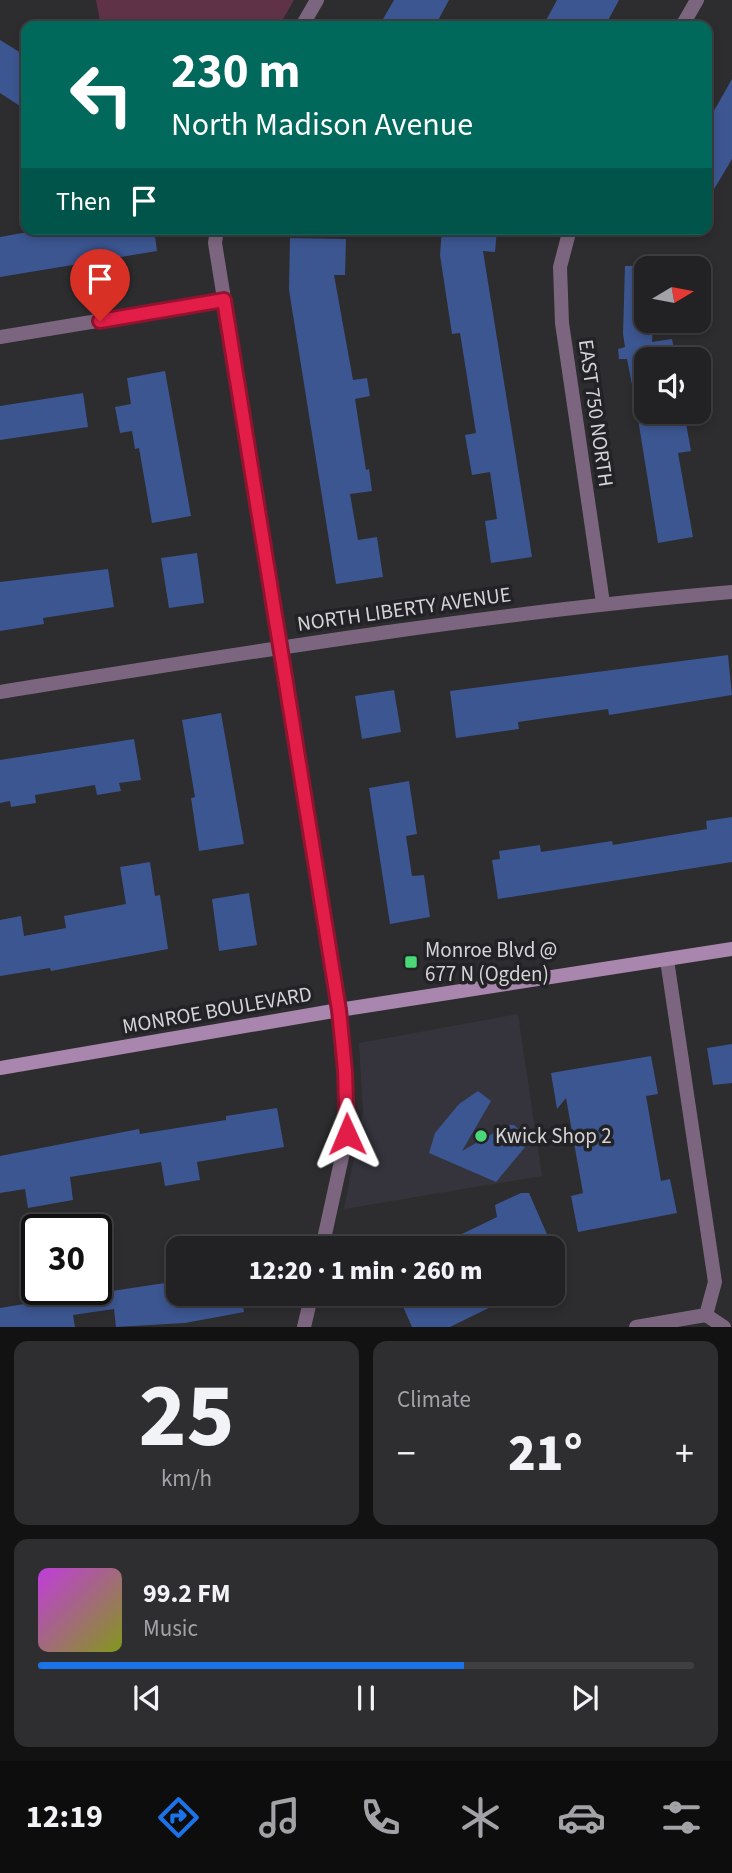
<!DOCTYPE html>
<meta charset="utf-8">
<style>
:root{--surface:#222123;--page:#2e2e30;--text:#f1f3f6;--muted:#a2a3a6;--line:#3f3e41;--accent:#1a73e8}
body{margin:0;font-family:"Source Sans 3",sans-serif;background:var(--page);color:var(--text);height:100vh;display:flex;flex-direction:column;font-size:26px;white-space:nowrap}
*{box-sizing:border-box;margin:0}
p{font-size:23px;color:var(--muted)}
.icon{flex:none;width:38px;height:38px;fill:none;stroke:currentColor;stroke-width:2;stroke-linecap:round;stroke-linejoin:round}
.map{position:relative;height:1327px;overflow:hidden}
.side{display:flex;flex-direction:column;gap:14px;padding:14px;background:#131213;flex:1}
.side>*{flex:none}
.top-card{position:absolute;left:21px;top:21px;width:691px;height:214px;border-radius:14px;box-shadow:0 4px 10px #0003,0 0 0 2px var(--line);background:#00695c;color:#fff;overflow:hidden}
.needle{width:46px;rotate:80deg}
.fabs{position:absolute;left:634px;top:256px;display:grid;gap:14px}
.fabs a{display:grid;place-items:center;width:77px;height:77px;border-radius:14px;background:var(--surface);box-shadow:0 4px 10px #0003,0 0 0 2px var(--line);font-size:35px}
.speed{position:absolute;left:21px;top:1214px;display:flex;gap:14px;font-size:35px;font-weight:700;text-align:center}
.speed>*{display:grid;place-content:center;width:91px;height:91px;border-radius:50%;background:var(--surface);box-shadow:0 4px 10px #0003,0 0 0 2px var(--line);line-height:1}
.speed .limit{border:4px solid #111;border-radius:10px;background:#fff;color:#111}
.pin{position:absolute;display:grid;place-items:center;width:60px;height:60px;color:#fff;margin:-72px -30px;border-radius:50% 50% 50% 0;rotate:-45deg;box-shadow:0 0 7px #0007}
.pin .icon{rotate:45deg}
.me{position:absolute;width:77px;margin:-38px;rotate:359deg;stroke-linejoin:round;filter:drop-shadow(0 0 5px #0008)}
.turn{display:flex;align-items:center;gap:24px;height:147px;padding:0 35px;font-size:32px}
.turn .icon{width:91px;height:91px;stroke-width:2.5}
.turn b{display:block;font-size:49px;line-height:60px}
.then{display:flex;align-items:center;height:66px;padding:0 35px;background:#0003;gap:14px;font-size:26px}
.big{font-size:52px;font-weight:800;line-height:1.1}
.side .tile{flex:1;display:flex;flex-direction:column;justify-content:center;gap:10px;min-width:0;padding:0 24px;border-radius:14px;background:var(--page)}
.side .dial{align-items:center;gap:0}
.dial b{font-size:91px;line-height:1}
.song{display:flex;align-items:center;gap:21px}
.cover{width:84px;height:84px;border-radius:10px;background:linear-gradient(135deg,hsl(290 70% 55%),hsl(70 70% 35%))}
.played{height:7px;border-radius:4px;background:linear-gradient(90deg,var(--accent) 65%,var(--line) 65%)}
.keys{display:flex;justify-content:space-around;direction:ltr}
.heat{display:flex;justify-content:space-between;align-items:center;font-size:38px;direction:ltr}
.side .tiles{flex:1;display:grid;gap:14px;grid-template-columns:1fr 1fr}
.tile:last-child{grid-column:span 2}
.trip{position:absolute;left:166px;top:1236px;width:399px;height:70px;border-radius:14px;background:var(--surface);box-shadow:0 4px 10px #0003,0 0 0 2px var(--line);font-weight:800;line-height:70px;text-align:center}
.tabs{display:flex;height:112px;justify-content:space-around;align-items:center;background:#0e0d0e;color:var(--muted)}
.tabs .icon{width:49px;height:49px}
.tabs .active{color:var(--accent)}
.tabs b{font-size:32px;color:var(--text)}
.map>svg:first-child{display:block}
.built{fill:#35343d}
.green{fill:#5f3248}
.building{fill:#3c5691}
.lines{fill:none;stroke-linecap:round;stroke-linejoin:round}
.lane{stroke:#7c667f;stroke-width:14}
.street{stroke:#7c667f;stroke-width:14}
.secondary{stroke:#a886ad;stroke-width:14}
.route-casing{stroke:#92132f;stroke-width:18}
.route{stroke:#e11d48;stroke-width:12}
.poi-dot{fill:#4ad778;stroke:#232226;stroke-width:2.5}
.labels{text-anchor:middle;stroke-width:7;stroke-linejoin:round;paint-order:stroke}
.street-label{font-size:21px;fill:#d4d4d6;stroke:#232226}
.poi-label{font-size:21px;fill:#d4d4d6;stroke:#232226;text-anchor:start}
</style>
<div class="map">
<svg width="732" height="1327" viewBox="0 0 732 1327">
<rect width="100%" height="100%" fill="#2d2c2f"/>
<!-- built -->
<polygon class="built" points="518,1014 542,1176 344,1209 363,1111 359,1043"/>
<!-- green -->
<polygon class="green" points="96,0 294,0 279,26 101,26"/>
<!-- building -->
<g class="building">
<polygon points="394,0 449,0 435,26 379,26"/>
<polygon points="557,0 619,0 605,26 543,26"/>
<polygon points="0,40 26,56 26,95 20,106 0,93"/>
<polygon points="732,79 732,159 707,201 707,123"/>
<polygon points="45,229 66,229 67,237 120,229 154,229 157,251 0,277 0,237"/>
<polygon points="442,229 497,229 495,252 483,251 532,557 491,563 485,521 497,519 490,472 472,475 465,435 476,433 460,333 452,334 440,255"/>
<polygon points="290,238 346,239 345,275 334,275 353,380 367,378 370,396 355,399 366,470 369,469 372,491 350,494 358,540 377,537 383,577 336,584 289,290"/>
<polygon points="625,266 646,266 646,320 653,320 652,342 672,339 676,359 646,359 646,404 636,405 627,359 619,359 618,349 625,347 623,334"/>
<polygon points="165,371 191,516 152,523 139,448 135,449 132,431 120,433 115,407 131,404 127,378"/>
<polygon points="83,393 88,427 0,440 0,406"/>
<polygon points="684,412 691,451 678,453 693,537 658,543 638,419"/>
<polygon points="197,553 204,603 169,608 161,558"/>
<polygon points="108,569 114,607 43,618 44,624 0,631 0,582"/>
<polygon points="728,655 732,695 609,715 608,709 518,722 519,729 456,738 450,691"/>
<polygon points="394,690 401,732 362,739 355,696"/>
<polygon points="221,713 244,844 199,851 191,798 195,797 182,720"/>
<polygon points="134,739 141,780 119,783 121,791 97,795 95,785 35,795 36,803 11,807 10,801 0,803 0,760"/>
<polygon points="409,781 417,834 406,836 412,876 424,875 430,917 390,924 369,788"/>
<polygon points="732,817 732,862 498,899 492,860 500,859 499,851 540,845 541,852 612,841 613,845 707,829 706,821"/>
<polygon points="150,862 155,896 160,895 168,949 51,971 50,968 0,976 0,920 21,916 24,936 66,928 64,916 126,904 120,867"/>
<polygon points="249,893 257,945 219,951 212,899"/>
<polygon points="732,1044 732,1083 713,1085 707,1048"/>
<polygon points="651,1056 658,1094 646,1096 653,1136 661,1181 670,1179 677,1213 578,1232 571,1196 583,1193 566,1098 557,1109 551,1073"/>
<polygon points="478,1091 491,1101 462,1151 508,1125 514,1125 531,1140 496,1182 429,1153 435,1133 459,1104"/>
<polygon points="277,1108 284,1147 197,1162 200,1180 165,1186 161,1162 70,1177 73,1200 28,1208 25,1189 0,1193 0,1156 139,1129 140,1134 226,1120 226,1116"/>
<polygon points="521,1193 529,1193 553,1248 433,1248 497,1217 495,1205"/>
<polygon points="178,1281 178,1293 241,1293 244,1312 185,1323 116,1327 114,1309 73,1315 75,1327 0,1327 0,1308 49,1300 48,1290 92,1290 92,1294"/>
<polygon points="397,1293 519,1293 450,1327 412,1327"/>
</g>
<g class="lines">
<!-- lane -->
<polyline class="lane" points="706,1315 724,1327"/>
<!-- street -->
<g class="street">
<polyline points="302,26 317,0"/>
<polyline points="682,26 697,0"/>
<polyline points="217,229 215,243 339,1010 345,1071 347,1134 322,1248"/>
<polyline points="570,229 560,267 562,323 603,603"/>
<polyline points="0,337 224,300"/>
<path d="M0,692C243,653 486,613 732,592"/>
<polyline points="304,1327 312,1293"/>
<polyline points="636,1327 706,1315 715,1282 667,960"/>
</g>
<!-- secondary -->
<polyline class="secondary" points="0,1068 339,1010 732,949"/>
</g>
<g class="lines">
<!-- route casing -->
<g class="route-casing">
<polyline id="route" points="100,321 224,300 339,1010 345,1071 347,1134"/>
</g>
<!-- route -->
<use href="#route" class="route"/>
</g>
<!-- markers -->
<g class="poi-dot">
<rect x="404" y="955" width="14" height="14" rx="3.5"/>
<circle cx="481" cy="1136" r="7"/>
</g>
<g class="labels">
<!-- street labels -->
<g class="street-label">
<text transform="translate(596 413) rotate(82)" y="7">EAST 750 NORTH</text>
<text transform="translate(404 609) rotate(-8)" y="7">NORTH LIBERTY AVENUE</text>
<text transform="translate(217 1010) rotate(-10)" y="7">MONROE BOULEVARD</text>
</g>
<!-- poi labels -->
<g class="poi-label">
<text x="425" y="957">Monroe Blvd @<tspan x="425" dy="24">677 N (Ogden)</tspan></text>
<text x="495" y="1143">Kwick Shop 2</text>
</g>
</g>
</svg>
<div class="fabs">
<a><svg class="needle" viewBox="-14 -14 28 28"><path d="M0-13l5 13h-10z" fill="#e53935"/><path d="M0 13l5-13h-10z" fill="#a2a3a6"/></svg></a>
<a><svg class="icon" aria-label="sound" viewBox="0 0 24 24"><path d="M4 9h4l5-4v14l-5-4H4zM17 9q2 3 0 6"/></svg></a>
</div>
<div class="speed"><div class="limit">30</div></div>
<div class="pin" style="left:100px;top:321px;background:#d93025"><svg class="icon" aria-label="arrive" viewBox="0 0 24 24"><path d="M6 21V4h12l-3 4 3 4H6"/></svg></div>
<svg class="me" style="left:347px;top:1134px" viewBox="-20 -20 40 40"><path d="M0-17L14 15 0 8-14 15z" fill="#e11d48" stroke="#fff" stroke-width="4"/></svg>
<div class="trip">12:20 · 1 min · 260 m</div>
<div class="top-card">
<div class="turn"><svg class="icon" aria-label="left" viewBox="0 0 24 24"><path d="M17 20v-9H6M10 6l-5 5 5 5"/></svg><div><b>230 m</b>North Madison Avenue</div></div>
<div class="then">Then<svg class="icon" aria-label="arrive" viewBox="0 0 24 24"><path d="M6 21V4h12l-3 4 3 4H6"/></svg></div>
</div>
</div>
<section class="side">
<div class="tiles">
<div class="tile dial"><b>25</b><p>km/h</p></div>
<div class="tile"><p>Climate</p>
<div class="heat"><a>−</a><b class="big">21°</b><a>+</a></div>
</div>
<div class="tile">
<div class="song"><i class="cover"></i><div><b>99.2 FM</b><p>Music</p></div></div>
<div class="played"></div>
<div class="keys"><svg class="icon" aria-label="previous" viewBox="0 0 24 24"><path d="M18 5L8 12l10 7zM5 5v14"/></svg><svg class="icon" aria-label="pause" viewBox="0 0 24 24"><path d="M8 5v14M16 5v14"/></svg><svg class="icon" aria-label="next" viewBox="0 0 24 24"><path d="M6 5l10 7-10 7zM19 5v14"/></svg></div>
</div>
</div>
</section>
<nav class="tabs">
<b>12:19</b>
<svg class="icon active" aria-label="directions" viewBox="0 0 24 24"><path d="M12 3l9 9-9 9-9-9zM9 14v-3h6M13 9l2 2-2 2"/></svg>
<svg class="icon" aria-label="music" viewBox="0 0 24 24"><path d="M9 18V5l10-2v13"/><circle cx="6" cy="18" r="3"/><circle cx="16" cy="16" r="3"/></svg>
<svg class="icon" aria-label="phone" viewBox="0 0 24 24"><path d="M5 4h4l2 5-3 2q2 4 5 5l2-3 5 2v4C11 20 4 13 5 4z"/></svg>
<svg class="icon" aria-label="climate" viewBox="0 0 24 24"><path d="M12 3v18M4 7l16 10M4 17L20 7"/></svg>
<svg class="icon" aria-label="car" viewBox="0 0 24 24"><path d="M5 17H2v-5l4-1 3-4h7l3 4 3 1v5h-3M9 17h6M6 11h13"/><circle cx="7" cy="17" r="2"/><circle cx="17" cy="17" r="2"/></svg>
<svg class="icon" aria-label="filters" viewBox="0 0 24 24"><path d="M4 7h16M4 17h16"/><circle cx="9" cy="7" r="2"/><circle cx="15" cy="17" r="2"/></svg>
</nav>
